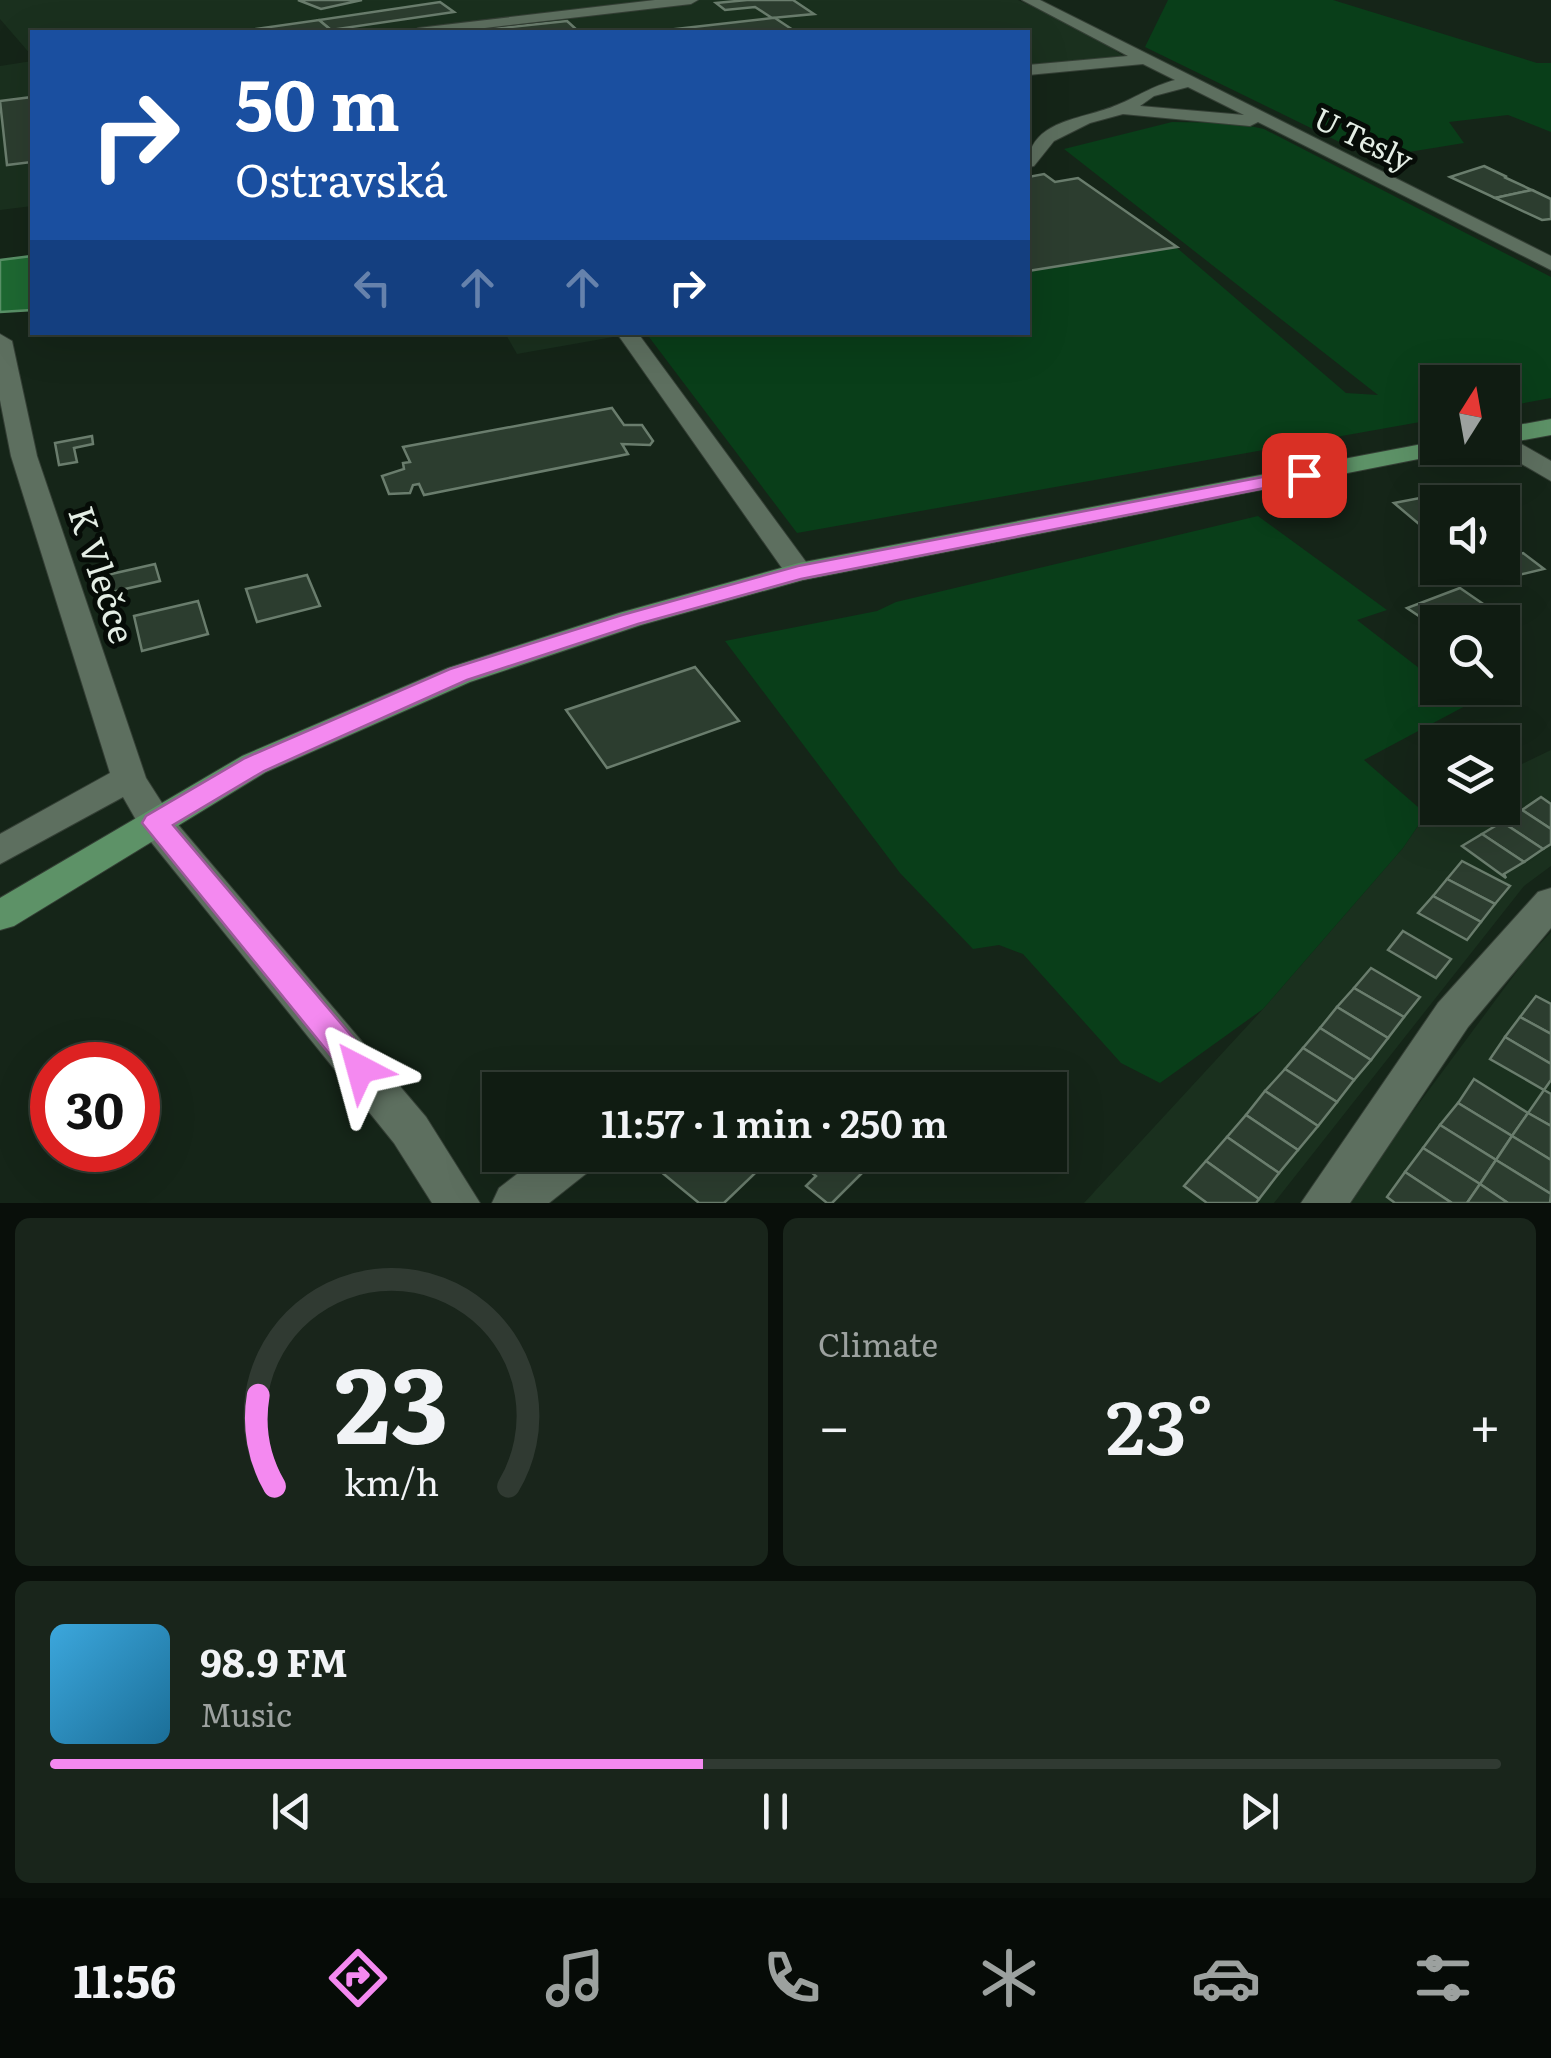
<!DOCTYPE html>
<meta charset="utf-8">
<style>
:root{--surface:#101c12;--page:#19251b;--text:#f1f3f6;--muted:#9ca19f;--line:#303a32;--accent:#f489f0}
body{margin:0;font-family:Literata,serif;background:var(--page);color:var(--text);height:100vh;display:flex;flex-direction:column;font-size:38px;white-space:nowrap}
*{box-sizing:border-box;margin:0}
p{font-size:32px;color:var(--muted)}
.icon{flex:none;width:55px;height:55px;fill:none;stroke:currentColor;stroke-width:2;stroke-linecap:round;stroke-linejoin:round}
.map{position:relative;height:1203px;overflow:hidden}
.sheet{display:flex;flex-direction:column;gap:15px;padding:15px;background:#090f0a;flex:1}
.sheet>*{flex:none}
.top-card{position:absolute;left:30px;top:30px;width:1000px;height:305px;border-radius:0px;box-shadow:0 10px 40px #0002,0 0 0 2px var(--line);background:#1a4fa0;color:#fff;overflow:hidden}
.needle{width:65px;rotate:11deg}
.tools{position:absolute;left:1420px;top:365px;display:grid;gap:20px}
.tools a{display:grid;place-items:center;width:100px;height:100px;border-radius:0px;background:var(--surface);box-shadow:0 10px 40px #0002,0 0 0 2px var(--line);font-size:50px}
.speed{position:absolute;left:30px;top:1042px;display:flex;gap:20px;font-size:50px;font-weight:700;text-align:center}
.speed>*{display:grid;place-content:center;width:130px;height:130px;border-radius:50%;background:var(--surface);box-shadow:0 10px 40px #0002,0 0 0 2px var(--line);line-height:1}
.speed .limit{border:15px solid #d22;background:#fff;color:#111}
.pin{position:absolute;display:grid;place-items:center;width:85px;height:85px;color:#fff;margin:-42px;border-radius:20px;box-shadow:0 5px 15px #0006}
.me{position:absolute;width:110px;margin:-55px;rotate:321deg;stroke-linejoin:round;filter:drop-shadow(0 0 8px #0008)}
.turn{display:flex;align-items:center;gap:35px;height:210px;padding:0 40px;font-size:45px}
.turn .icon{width:130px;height:130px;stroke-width:2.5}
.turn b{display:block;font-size:70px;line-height:85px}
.lanes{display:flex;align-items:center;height:95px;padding:0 40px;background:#0003;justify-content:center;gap:50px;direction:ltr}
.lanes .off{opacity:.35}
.big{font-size:75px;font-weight:600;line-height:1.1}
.sheet .card{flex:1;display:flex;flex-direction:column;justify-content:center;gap:15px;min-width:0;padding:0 35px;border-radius:15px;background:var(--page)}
.sheet .dial{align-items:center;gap:0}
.dial svg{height:260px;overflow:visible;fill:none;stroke:var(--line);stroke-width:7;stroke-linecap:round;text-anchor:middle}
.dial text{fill:var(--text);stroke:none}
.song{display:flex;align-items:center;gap:30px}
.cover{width:120px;height:120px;border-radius:15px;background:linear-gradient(135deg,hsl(200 70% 55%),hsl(200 70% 35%))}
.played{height:10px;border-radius:5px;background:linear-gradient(90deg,var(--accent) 45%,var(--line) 45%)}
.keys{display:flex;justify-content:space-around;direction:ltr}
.heat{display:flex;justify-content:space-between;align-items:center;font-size:55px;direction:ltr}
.sheet .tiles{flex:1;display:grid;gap:15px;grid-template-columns:1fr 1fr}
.card:last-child{grid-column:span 2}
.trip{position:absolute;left:482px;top:1072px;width:585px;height:100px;border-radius:0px;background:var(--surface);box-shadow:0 10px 40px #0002,0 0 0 2px var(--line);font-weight:600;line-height:100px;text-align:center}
.tab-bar{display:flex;height:160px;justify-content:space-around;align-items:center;background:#060b07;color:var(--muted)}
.tab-bar .icon{width:70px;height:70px}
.tab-bar .selected{color:var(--accent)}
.tab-bar b{font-size:45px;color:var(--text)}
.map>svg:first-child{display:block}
.built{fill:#1a301e}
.green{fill:#093e19}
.water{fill:#1e6932;stroke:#599167;stroke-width:2.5}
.building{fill:#2c3d2f;stroke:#6a7d6d;stroke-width:2.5}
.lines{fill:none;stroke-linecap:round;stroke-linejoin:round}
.minor-casing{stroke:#343f35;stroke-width:2}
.major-casing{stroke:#343f35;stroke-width:2}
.minor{fill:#5d6f5f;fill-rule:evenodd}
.major{fill:#5d9267;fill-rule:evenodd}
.route{fill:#f489f0;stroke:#9f599c;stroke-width:2.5}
.labels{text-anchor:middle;stroke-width:10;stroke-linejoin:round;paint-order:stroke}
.far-street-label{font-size:30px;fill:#e3ede4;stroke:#060c07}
.street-label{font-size:35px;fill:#e3ede4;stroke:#060c07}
</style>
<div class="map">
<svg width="1551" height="1203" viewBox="0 0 1551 1203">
<rect width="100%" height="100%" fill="#152518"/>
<!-- built -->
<g class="built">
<polygon points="0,0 1018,0 1096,36 1124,57 1028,72 1028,32 32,32 32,56 0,19"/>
<polygon points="32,61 32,206 0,210 0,66"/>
<polygon points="505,333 636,333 517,354"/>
<polygon points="1551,750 1551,866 1524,886 1274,1203 1084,1203 1263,1009 1403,848 1426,814 1438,808 1502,808 1503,773"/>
<polygon points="1551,932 1551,1203 1345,1203 1526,959"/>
</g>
<!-- green -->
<g class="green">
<polygon points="1168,0 1333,0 1537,63 1551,63 1551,132 1508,115 1449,122 1464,143 1372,158 1145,47"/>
<polygon points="1172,122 1236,123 1264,129 1551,277 1551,398 1503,407 1502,382 1438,382 1437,419 797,533 646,333 1028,332 1028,271 1176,247 1346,393 1378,395 1064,149"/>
<polygon points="1258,516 1387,610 1357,620 1437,682 1438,688 1444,688 1467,705 1364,760 1426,814 1403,848 1263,1009 1160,1083 1121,1063 1023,954 999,945 973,949 900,873 725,641 877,611 896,602"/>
</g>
<!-- water -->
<polygon class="water" points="32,256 32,310 0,312 0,260"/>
<!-- building -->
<g class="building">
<polygon points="298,0 362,0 321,9"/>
<polygon points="747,0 793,0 814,14 772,18 755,7 725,10 716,3"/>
<polygon points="440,2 454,12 331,30 319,20"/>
<polygon points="775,18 796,32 649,32 772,18"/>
<polygon points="319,20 331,30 249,30"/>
<polygon points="567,21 577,30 464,32"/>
<polygon points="32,97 32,162 7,165 0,101"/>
<polygon points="1484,166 1507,177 1504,177 1532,190 1495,198 1450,177"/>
<polygon points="1044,174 1055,182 1078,178 1177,247 1028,271 1028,177"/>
<polygon points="1532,190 1551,199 1551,219 1542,220 1495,198"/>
<polygon points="612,408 624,425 642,425 653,441 650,445 622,444 628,454 424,495 419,484 413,485 410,493 389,494 382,476 404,469 403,463 410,462 403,447"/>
<polygon points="92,436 93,444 74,448 77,462 59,465 55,443"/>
<polygon points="1451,492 1464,502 1438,502 1438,534 1432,535 1394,503"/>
<polygon points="1523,553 1544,569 1510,577 1498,568 1502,568 1502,558"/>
<polygon points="155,564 160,581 112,592 107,575"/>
<polygon points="307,575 320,606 257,622 246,589"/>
<polygon points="1460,588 1511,623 1502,626 1502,622 1438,622 1438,629 1407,608"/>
<polygon points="198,601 208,634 142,651 134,616"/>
<polygon points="695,667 739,721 607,768 566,710"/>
<polygon points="1541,797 1551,804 1551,829 1522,810"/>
<polygon points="1522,810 1551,829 1551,844 1543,849 1502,822"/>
<polygon points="1502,822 1543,849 1524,862 1482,834"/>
<polygon points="1482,834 1524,862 1504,874 1506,878 1462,846"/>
<polygon points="1462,861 1510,886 1495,904 1447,879"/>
<polygon points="1447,879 1495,904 1481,922 1433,896"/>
<polygon points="1433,896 1481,922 1467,940 1418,913"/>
<polygon points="1403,931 1451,959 1436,978 1388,950"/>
<polygon points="1371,968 1420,997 1404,1017 1354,988"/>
<polygon points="1354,988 1404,1017 1388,1038 1337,1007"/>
<polygon points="1536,996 1551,1004 1551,1034 1520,1017"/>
<polygon points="1337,1007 1388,1038 1371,1060 1320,1028"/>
<polygon points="1520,1017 1551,1034 1551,1064 1505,1037"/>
<polygon points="1320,1028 1371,1060 1354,1080 1303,1048"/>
<polygon points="1505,1037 1551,1064 1551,1080 1544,1090 1490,1059"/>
<polygon points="1303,1048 1354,1080 1337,1102 1285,1069"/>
<polygon points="1285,1069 1337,1102 1318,1126 1265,1091"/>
<polygon points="747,1074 768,1090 730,1090"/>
<polygon points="1474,1079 1528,1113 1512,1136 1458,1103"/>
<polygon points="1544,1090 1551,1094 1551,1126 1528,1113"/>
<polygon points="1265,1091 1318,1126 1298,1150 1246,1115"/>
<polygon points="1458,1103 1512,1136 1496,1160 1440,1125"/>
<polygon points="1528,1113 1551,1126 1551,1160 1512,1136"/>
<polygon points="1246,1115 1298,1150 1279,1173 1227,1137"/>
<polygon points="1440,1125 1496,1160 1480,1184 1423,1148"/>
<polygon points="1512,1136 1551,1160 1551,1194 1496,1160"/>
<polygon points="1227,1137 1279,1173 1259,1199 1206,1161"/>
<polygon points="1423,1148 1480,1184 1467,1203 1452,1203 1405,1172"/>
<polygon points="657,1155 774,1155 724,1203 699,1203 649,1162"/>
<polygon points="789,1155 844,1155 864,1171 832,1203 827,1203 806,1186 816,1176"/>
<polygon points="1496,1160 1551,1194 1550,1203 1508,1203 1480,1184"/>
<polygon points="1206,1161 1259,1199 1256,1203 1207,1203 1184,1186"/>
<polygon points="1405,1172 1452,1203 1395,1203 1387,1197"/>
<polygon points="1480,1184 1508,1203 1467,1203"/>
</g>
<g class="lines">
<!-- minor casing -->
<g class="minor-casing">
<g id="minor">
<polygon points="655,0 698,0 691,4 451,32 411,32 418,28"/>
<path d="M1022,0H1040L1551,256V270L1258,122L1250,126L1123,114L1090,123L1054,141L1034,166L1028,167C1028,119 1083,120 1117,105C1139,96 1150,87 1175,80L1143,64L1028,75V65L1128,56ZM1188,87L1244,115L1140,106L1154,96Z"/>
<polygon points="616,332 637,332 809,566 814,572 809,578 789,578"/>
<polygon points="0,334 12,341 37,456 146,778 169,814 426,1117 480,1203 432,1203 394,1143 143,832 123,797 0,864 0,834 110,773 11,456 0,400"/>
<polygon points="1502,433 1551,461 1551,481 1494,448 1502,448"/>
<polygon points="1551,888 1551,928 1468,1027 1350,1203 1301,1203 1438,1003 1538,892"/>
<polygon points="542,1155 598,1155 592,1169 549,1203 492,1203 499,1188"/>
</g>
</g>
<!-- major casing -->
<g class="major-casing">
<g id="major">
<polygon points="1551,419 1551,435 1502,444 1502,428"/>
<polygon points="1438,441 1438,448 1453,448 1449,453 803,580 641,625 470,682 266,772 14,926 0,930 0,898 242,756 448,668 619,613 799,563"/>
</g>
</g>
<!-- minor -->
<use href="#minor" class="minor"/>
<!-- major -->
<use href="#major" class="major"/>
</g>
<!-- route -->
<polygon class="route" points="1304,469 1311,470 1311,479 801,579 638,624 467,680 264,771 173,825 372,1060 376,1069 372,1078 360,1082 349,1078 142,823 146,816 245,758 450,669 622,615 798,566"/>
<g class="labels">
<!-- far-street labels -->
<g class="far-street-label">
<text transform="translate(1363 140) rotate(26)" y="10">U Tesly</text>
</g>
<!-- street labels -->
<g class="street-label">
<text transform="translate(101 575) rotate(72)" y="12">K Vlečce</text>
</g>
</g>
</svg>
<div class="tools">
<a><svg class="needle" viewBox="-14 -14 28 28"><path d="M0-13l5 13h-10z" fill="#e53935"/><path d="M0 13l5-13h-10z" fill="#9ca19f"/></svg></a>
<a><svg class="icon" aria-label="sound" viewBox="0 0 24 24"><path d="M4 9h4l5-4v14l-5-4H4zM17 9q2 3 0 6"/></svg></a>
<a><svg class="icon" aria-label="search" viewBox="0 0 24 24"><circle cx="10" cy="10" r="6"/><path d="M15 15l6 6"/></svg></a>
<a><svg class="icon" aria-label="layers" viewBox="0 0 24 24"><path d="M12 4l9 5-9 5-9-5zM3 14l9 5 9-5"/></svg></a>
</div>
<div class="speed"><div class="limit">30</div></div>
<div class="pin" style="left:1304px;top:475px;background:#d93025"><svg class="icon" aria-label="arrive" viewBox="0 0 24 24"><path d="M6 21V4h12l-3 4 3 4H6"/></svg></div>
<svg class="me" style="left:360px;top:1069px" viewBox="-20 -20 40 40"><path d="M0-17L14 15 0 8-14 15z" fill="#f489f0" stroke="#fff" stroke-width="4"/></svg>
<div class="trip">11:57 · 1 min · 250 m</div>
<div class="top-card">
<div class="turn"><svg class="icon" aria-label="right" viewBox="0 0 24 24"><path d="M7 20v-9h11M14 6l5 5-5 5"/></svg><div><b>50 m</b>Ostravská</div></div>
<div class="lanes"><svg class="icon off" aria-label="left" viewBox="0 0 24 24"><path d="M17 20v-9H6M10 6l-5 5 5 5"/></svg><svg class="icon off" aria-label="ahead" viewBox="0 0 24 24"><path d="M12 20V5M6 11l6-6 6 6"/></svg><svg class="icon off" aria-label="ahead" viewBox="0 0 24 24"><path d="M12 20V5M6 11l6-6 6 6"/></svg><svg class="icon" aria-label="right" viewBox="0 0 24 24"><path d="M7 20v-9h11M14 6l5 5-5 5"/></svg></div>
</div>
</div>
<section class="sheet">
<div class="tiles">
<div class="card dial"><svg viewBox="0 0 100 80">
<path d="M14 69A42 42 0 1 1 86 69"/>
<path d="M14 69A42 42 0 0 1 9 41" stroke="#f489f0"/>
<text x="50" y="56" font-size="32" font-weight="700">23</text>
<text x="50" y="72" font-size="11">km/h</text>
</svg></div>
<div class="card"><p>Climate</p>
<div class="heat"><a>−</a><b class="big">23°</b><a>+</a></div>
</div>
<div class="card">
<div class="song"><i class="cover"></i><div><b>98.9 FM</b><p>Music</p></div></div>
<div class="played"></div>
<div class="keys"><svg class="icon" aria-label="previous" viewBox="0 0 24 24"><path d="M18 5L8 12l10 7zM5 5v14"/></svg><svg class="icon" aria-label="pause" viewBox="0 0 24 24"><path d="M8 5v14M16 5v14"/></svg><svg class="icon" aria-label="next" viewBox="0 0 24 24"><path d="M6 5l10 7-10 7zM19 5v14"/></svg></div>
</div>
</div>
</section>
<nav class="tab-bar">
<b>11:56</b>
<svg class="icon selected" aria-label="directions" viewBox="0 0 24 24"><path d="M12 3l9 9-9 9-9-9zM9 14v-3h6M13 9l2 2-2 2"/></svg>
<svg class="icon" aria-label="music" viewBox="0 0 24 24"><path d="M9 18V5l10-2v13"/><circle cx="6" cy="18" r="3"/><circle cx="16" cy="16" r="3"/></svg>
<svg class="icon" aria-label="phone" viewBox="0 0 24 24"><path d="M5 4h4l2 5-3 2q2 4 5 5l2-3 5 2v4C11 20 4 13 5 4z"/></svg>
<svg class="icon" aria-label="climate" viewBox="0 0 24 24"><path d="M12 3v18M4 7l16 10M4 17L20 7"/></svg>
<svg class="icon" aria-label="car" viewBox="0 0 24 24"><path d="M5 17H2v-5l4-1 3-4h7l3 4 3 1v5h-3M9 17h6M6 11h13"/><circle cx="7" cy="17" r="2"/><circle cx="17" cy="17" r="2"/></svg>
<svg class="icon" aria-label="filters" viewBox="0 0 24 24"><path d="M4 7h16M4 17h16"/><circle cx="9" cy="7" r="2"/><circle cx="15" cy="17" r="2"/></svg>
</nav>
